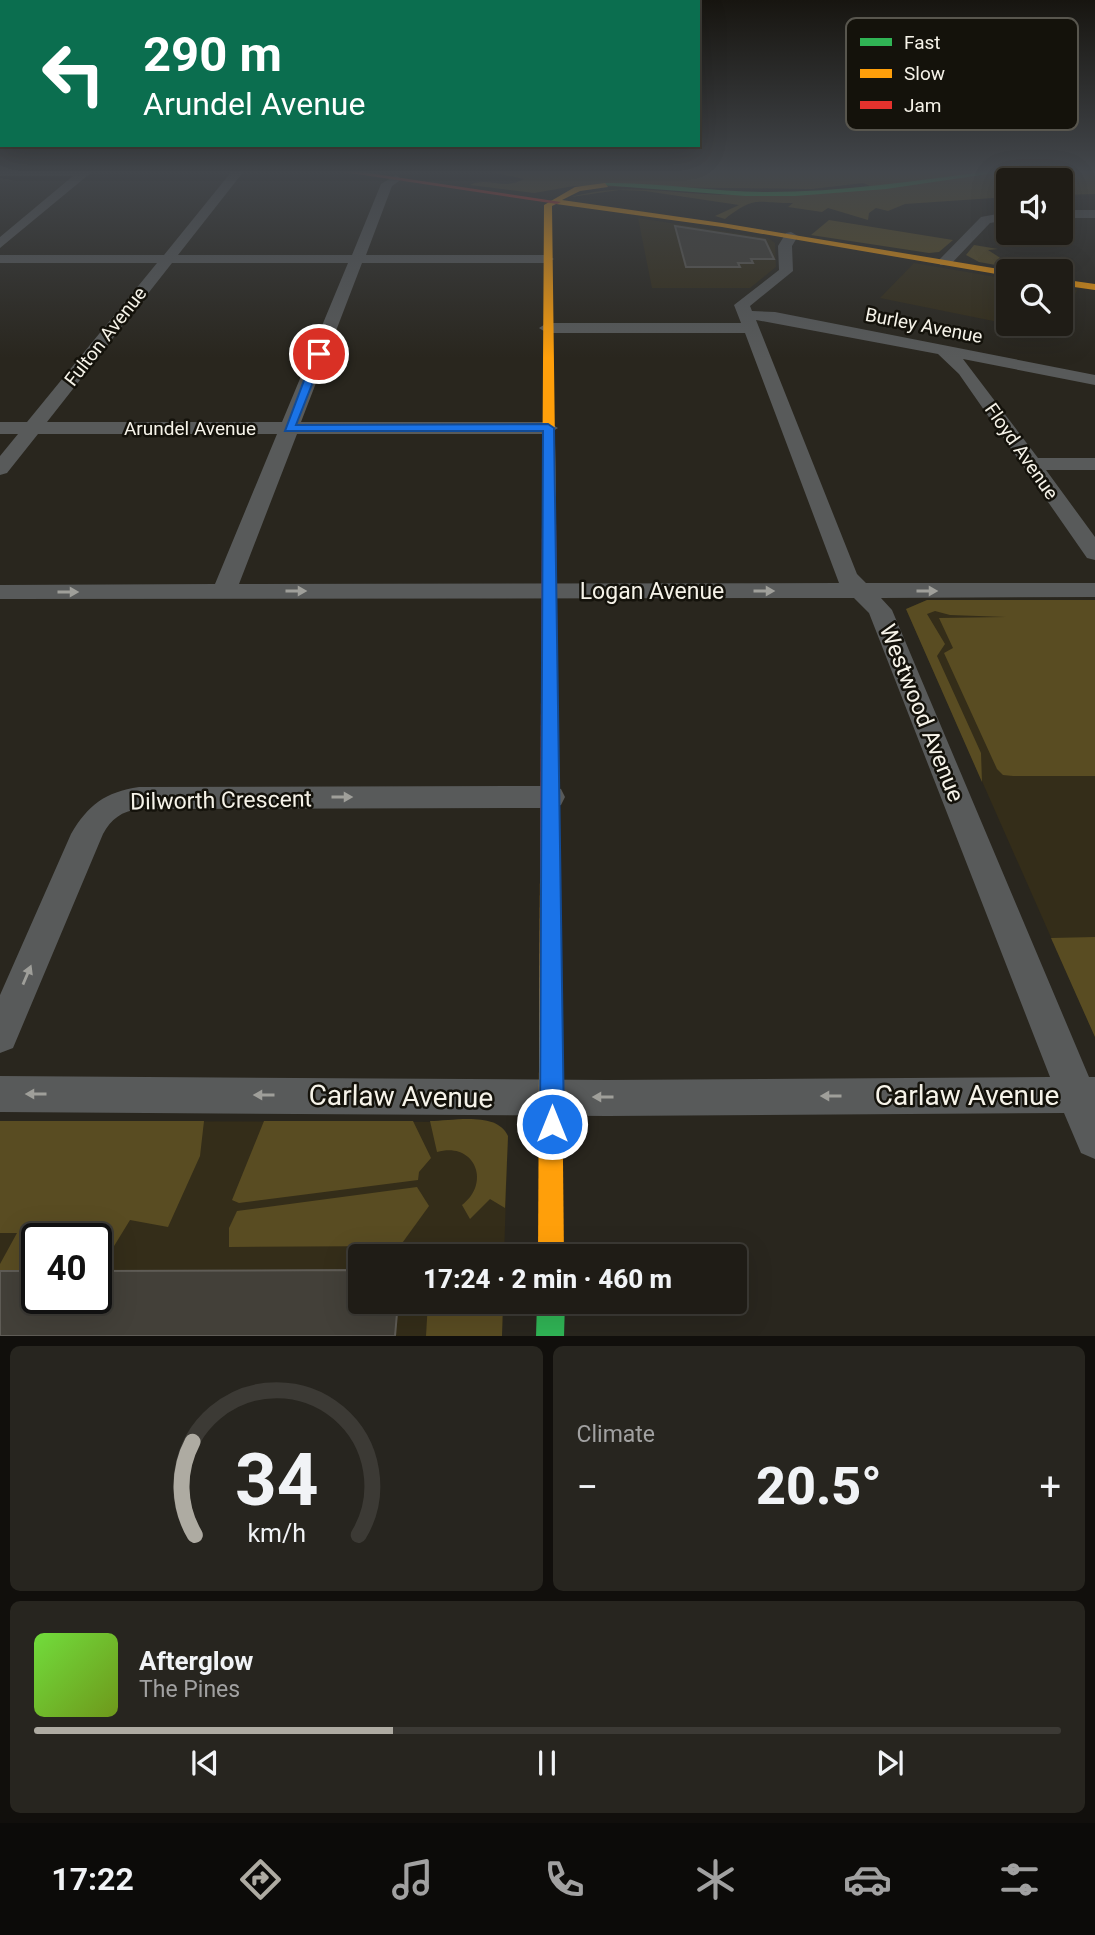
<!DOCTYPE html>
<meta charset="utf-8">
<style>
:root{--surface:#1f1c16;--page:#27251f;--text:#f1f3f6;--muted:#a1a1a1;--line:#3c3a35;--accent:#aeaba2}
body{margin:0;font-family:Roboto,sans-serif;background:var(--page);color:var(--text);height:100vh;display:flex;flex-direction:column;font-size:26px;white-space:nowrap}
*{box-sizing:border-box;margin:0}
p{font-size:23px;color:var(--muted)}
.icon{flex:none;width:38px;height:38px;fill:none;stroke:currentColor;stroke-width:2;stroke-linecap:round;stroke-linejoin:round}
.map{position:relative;height:1336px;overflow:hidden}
.details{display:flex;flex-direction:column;gap:10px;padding:10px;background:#110f0c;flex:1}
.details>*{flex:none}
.guide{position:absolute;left:0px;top:0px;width:700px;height:147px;box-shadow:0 7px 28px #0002,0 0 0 2px var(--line);background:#0b6e4f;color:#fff;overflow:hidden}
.controls{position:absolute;left:996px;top:168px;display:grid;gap:14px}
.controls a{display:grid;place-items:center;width:77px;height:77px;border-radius:7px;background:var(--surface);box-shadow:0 7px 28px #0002,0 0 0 2px var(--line);font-size:35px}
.speed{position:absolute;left:21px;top:1223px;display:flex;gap:14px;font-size:35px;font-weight:700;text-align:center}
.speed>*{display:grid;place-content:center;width:91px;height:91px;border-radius:50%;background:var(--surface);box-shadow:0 7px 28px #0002,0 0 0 2px var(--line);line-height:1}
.speed .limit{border:4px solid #111;border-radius:10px;background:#fff;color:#111}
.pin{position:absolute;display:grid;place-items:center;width:60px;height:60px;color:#fff;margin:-30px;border:4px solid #fff;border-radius:50%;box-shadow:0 2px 7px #0007}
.me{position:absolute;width:77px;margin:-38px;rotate:0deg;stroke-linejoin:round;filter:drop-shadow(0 0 5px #0008)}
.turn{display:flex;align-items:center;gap:24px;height:147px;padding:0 28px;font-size:32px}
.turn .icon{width:91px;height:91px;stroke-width:2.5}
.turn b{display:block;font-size:49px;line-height:60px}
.big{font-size:52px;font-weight:800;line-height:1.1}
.details .card{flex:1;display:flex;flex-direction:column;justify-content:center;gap:10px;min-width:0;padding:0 24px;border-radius:10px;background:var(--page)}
.details .dial{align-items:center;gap:0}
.dial svg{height:182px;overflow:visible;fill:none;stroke:var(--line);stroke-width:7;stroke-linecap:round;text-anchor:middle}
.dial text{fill:var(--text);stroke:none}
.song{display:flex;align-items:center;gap:21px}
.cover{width:84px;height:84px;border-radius:10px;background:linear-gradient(135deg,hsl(100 70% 55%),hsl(80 70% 35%))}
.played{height:7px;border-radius:4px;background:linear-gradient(90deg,var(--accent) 35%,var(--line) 35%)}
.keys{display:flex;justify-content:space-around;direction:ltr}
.heat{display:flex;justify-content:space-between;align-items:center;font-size:38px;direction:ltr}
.details .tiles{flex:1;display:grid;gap:10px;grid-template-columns:1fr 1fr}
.card:last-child{grid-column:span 2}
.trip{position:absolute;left:348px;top:1244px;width:399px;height:70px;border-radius:7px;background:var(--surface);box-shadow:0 7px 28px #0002,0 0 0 2px var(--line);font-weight:800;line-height:70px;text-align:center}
.dock{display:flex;height:112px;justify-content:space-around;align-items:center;background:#0c0b09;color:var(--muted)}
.dock .icon{width:49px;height:49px}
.dock .current{color:var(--accent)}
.dock b{font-size:32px;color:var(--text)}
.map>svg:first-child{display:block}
.built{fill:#342d19;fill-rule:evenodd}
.green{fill:#594c22}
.building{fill:#434039;stroke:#5f5c56;stroke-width:2}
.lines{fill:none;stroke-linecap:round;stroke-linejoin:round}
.street{fill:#585a5a;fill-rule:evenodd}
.fast{fill:#30b455;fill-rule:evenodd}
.slow{fill:#ff9f0a;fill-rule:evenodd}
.jam{fill:#e5322d;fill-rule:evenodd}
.oneway{fill:#9f9f9a}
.route{fill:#1a73e8;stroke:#114b97;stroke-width:2}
.labels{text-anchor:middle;stroke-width:5;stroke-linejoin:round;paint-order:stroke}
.far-street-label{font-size:19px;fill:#f6f3e9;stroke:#14120b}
.street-label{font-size:23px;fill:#f6f3e9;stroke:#14120b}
.near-street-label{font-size:28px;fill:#f6f3e9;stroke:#14120b}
.key{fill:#14120b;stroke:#58564e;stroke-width:2}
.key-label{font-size:19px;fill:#f6f3e9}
</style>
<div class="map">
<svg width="1095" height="1337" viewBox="0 0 1095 1337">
<rect width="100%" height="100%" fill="#29261e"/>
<!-- built -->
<g class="built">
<polygon points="638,218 768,238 775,243 776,267 750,288 652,288"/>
<polygon points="914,263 1008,279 1008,324 1060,324 1061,288 1077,290 1057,334 880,298"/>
<polygon points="927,600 1095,600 1095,1037 906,609"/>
<path d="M0,1121L494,1122L508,1136L504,1256H360V1302H503L502,1336H0ZM37,1239H96V1298H37Z"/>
</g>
<!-- green -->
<g class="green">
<path d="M487,171H1095V194L1061,195L1060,180H1008V197L905,204L888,211L876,208L869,213L868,220L828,208L822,212L788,207L793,203C757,204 757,194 725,219L715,216L739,205L645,191L619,190L571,197C627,182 669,194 725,195C775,196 825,190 875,188L863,183L812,189L574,186L534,193L470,185C488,176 503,191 524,179Z"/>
<polygon points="829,220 953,240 939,252 929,253 811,235"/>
<polygon points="974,245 998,249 988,250 1005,261 1016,261 1021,266 1018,269 979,262 966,255"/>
<polygon points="927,600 1095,600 1095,776 1013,776 1003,775 997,769 944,653 953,648 939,618 1006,617 950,615 935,611 927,614 945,644 937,656 981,753 982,782 906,609"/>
<polygon points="1095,937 1095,1037 1051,938"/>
<polygon points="0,1121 204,1121 200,1156 168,1227 130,1220 111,1251 110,1271 96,1271 96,1239 37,1239 37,1271 0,1271 0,1264 17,1233 0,1233"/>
<polygon points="264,1121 413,1121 431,1158 419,1172 418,1180 239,1203 232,1200"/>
<path d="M430,1121C453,1121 497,1111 508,1136L505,1208L490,1199L470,1219L462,1205C492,1182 474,1141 437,1152Z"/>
<polygon points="417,1187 429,1206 400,1246 229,1247 229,1228 237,1211"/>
<polygon points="428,1302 503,1302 502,1336 426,1336"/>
</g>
<!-- building -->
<g class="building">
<polygon points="675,226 765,240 774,259 751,259 753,263 738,263 740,267 686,267"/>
<polygon points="360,1270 360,1302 398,1302 395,1336 0,1336 0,1271 37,1271 37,1298 96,1298 96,1271"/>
</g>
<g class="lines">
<!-- street -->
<g class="street">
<polygon points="0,171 93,171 0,248 0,237 73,176 0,176"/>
<path d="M232,171H244L178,255H352L381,184L396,175L402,179L392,186L366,255H547L554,259L547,263H362L301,422H548L558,428L548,434H297L239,584L839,583L745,333H547L539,328L547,323H741L734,305L779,270L778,246L786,233L791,232L798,236L792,246L793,271L750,306L752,311L775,312L1095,375V385L963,359L1038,458H1095V470H1046L1095,537V560L1087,558L959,374L938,354L756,320L857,574L866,583H1095V597L881,598L892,610L1089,1077H1095V1159L1081,1153L1064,1113L607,1116L0,1112V1076L607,1080L1050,1077L869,613L854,598L0,599V585L215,584L277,434H38L7,473L0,475V456L18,434H0V422H27L157,263H0V255H164ZM172,263H348L282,422H47Z"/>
<rect x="1060" y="210" width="35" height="8"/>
<polygon points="1008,212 1008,220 990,223 950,265 940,265 940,259 981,217"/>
<path d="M550,786L561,789L565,797L561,805L550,808L139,809C122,811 111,819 103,834L13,1048L0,1053V995L71,834C88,805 105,792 139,787Z"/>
</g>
<!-- fast -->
<g class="fast">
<path d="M990,171H1008L886,189L795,196H745L601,185L605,183C659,182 712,192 766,192C841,192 915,181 990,171Z"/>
<polygon points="537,1302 565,1302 564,1337 536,1337"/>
</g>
<!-- slow -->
<g class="slow">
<polygon points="605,183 608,187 580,191 562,200 722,223 1011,271 1008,271 1008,276 722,227 556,204 552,206 556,522 549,526 542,522 544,205 575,187"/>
<polygon points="1060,279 1095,284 1095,290 1060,285"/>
<polygon points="550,871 557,873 560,878 564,1256 538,1256 540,878 543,873"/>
</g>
<!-- jam -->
<g class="jam">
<polygon points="337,171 355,171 561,202 557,204"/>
<polygon points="549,518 556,522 560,878 557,883 550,885 543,883 540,878 542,522"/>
</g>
</g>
<!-- one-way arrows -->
<defs><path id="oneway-solid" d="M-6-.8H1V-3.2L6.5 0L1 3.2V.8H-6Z" transform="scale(1.75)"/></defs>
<g class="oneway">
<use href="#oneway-solid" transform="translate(296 591)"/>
<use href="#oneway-solid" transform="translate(764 591)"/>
<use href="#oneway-solid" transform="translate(927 591)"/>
<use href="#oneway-solid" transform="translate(68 592)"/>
<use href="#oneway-solid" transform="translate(342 797)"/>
<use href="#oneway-solid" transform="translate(27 975) rotate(-67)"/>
<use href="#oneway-solid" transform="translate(36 1094) rotate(-180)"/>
<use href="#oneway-solid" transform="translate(264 1095) rotate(-180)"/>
<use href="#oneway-solid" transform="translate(831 1096) rotate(180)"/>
<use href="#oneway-solid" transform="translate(603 1097) rotate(180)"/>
</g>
<!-- sky -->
<linearGradient id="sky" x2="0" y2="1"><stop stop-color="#171510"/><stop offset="0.48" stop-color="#43474c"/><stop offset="1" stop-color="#43474c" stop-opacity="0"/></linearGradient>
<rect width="1095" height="358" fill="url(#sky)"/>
<!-- route -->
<polygon class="route" points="319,351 324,354 296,425 548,424 554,428 564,1124 561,1132 552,1135 544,1132 540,1124 543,431 285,431 314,354"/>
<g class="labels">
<!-- far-street labels -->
<g class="far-street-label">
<text transform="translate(924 325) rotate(11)" y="7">Burley Avenue</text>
<text transform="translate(105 336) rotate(-52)" y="7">Fulton Avenue</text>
<text x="190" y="435">Arundel Avenue</text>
<text transform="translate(1022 451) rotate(55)" y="7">Floyd Avenue</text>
</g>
<!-- street labels -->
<g class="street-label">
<text x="652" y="599">Logan Avenue</text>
<text transform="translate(922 713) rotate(68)" y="8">Westwood Avenue</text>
<text transform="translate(221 800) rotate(-1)" y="8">Dilworth Crescent</text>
</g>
<!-- near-street labels -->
<g class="near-street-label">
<text x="967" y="1105">Carlaw Avenue</text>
<text transform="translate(401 1096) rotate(1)" y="10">Carlaw Avenue</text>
</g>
</g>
<!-- legend -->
<rect x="846" y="18" width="232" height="112" rx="10" class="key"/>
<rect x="860" y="38" width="32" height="8" fill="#30b455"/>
<rect x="860" y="69" width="32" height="9" fill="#ff9f0a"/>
<rect x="860" y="101" width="32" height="8" fill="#e5322d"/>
<g class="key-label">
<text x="904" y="49">Fast</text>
<text x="904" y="80">Slow</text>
<text x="904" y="112">Jam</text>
</g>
</svg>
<div class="controls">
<a><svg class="icon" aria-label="sound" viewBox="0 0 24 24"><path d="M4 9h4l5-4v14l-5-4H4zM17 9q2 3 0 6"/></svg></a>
<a><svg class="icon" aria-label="search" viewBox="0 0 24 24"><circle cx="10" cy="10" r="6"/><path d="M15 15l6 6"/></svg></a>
</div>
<div class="speed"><div class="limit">40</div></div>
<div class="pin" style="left:319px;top:354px;background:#d93025"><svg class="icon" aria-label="arrive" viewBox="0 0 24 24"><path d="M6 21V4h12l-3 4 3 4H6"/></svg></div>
<svg class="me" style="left:552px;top:1124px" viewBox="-20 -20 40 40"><circle r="17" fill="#1a73e8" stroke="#fff" stroke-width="3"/><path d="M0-11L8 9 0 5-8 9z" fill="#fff"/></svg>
<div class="trip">17:24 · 2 min · 460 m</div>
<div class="guide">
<div class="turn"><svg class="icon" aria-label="left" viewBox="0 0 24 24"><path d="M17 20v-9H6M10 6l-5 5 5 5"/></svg><div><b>290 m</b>Arundel Avenue</div></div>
</div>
</div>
<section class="details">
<div class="tiles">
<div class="card dial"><svg viewBox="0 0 100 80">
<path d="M14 69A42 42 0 1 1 86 69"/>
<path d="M14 69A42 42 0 0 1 13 28" stroke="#aeaba2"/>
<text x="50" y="56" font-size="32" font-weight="700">34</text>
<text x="50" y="72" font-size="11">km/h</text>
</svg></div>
<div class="card"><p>Climate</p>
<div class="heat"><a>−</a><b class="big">20.5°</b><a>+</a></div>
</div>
<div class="card">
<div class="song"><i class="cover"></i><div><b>Afterglow</b><p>The Pines</p></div></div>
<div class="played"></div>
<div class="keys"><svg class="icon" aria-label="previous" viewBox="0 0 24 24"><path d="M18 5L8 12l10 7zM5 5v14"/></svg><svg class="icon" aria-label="pause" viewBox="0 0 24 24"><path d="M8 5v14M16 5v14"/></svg><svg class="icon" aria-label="next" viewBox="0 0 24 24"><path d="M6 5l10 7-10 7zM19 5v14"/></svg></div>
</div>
</div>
</section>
<nav class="dock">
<b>17:22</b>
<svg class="icon current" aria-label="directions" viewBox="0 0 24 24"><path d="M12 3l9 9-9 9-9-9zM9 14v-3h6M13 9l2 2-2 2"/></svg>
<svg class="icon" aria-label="music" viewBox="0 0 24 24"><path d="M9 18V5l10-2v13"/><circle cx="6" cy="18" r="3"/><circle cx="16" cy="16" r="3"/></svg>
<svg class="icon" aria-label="phone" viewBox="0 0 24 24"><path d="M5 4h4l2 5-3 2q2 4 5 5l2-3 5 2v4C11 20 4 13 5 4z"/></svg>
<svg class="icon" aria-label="climate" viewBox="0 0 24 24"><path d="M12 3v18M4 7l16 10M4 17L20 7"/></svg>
<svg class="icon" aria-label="car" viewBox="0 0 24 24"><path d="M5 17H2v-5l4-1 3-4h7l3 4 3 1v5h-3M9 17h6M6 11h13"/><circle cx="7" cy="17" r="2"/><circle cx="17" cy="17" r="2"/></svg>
<svg class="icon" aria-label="filters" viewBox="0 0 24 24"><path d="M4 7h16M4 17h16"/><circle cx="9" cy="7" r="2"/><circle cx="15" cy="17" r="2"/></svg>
</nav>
